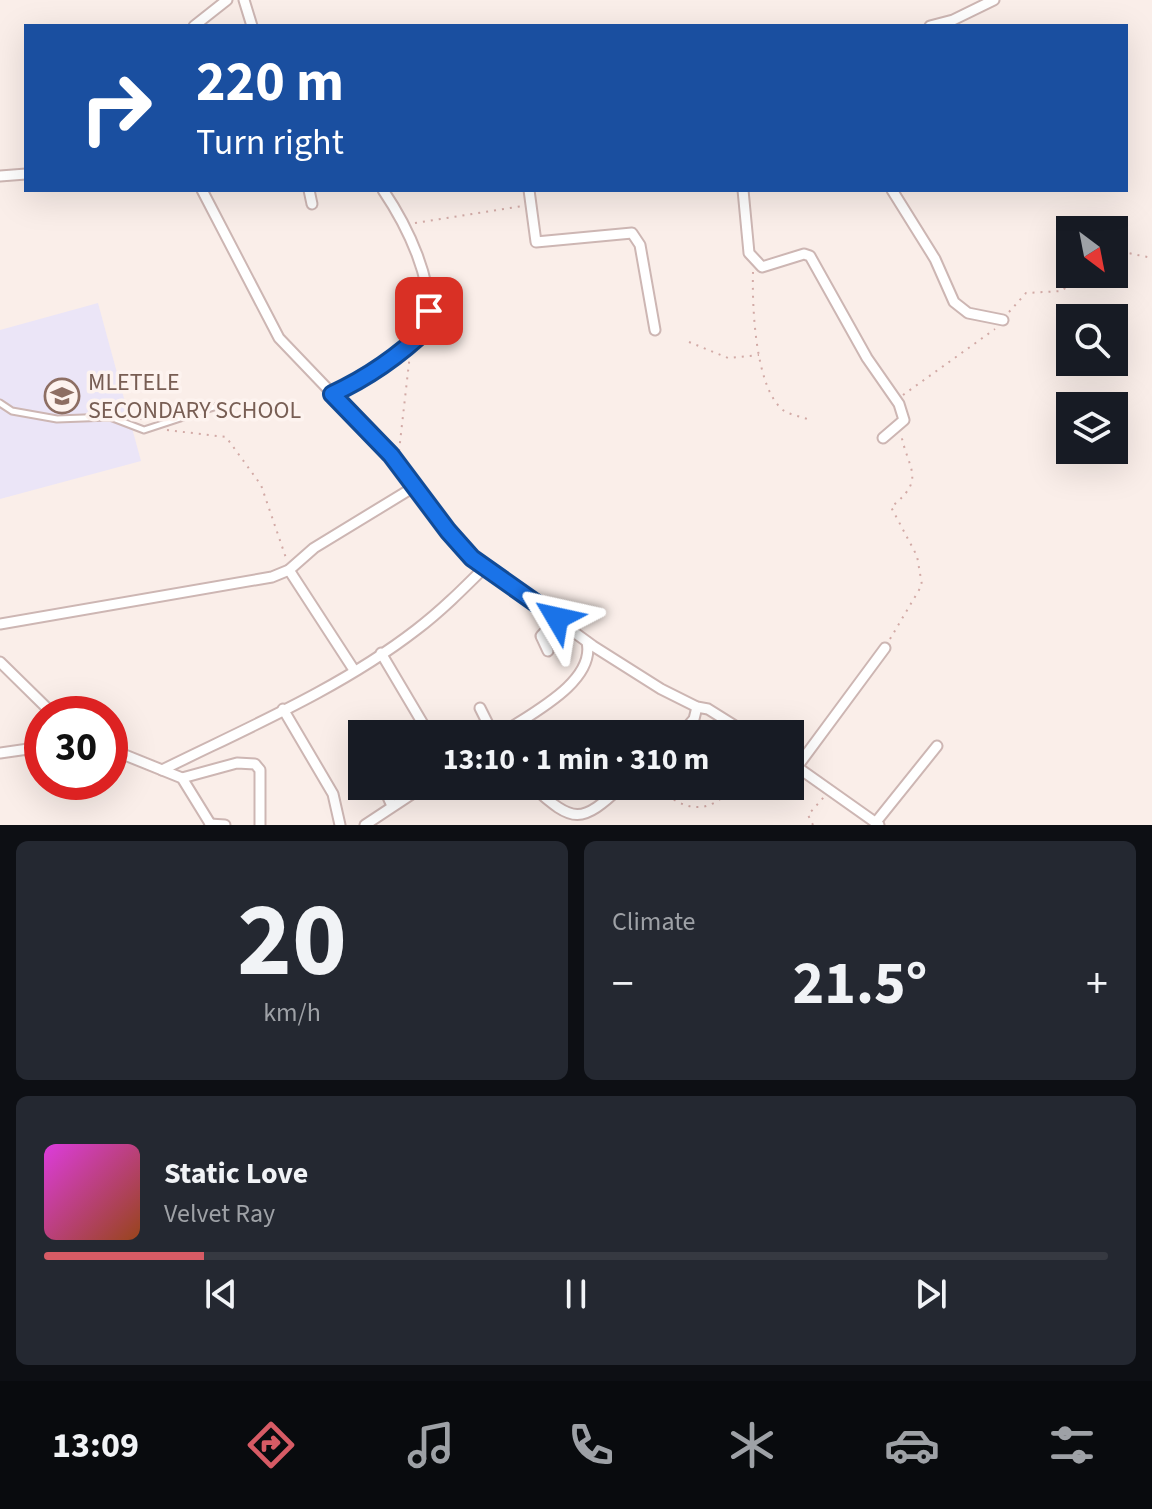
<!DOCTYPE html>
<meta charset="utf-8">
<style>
:root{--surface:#171b24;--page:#242831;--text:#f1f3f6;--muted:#9ea1a6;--line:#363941;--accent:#d75b65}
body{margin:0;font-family:"Source Sans 3",sans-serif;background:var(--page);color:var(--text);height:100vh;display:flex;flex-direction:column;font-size:30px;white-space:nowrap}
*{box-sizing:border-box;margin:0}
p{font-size:26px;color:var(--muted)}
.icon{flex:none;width:44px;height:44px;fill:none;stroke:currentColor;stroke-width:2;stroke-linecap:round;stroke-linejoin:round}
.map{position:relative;height:825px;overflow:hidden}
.sheet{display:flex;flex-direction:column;gap:16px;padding:16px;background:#0d0f14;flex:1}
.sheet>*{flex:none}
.hud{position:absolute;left:24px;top:24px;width:1104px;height:168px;border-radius:0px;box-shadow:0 8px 32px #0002;background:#1a4fa0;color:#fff;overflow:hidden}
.needle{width:52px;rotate:148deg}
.fabs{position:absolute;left:1056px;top:216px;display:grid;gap:16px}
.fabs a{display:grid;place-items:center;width:72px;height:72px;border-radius:0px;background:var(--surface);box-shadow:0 8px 32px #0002;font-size:40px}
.speed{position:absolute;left:24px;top:696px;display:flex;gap:16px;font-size:40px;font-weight:700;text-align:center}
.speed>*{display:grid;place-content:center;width:104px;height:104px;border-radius:50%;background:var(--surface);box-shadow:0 8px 32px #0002;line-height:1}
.speed .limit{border:12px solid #d22;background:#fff;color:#111}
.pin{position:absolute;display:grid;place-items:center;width:68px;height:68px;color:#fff;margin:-34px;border-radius:16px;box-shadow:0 4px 12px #0006}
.me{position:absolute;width:88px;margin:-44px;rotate:306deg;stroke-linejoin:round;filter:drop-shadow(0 0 6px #0008)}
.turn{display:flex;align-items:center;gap:28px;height:168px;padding:0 40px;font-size:36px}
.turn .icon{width:104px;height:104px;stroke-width:2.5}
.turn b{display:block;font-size:56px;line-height:68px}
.big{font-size:60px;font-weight:700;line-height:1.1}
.sheet .tile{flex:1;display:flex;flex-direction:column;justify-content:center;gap:12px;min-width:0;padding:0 28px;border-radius:12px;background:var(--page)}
.sheet .dial{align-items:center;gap:0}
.dial b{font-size:104px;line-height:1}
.song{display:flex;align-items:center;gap:24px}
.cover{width:96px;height:96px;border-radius:12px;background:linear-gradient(135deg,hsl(300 70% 55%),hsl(20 70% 35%))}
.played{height:8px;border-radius:4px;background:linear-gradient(90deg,var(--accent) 15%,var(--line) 15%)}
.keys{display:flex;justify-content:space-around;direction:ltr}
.heat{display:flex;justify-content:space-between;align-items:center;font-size:44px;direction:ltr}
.sheet .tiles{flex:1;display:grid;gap:16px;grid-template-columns:1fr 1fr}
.tile:last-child{grid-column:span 2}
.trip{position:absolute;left:348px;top:720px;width:456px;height:80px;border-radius:0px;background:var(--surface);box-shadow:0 8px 32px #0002;font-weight:700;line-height:80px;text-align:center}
.tab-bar{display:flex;height:128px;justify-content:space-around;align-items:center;background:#090b0e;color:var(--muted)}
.tab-bar .icon{width:56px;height:56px}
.tab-bar .selected{color:var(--accent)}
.tab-bar b{font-size:36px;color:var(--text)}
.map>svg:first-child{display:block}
.education{fill:#ebe5f7}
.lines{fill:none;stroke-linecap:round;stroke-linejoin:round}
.lane-casing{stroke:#cdb6b3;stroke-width:9}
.street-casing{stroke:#cdb6b3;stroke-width:13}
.path{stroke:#d2aaa6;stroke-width:2;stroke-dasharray:2 6;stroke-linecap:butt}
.lane{stroke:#fff;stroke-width:5}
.street{stroke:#fff;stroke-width:9}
.route-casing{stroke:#114b97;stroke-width:20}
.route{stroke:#1a73e8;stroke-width:14}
.labels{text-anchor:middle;stroke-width:7;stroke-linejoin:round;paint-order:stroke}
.education-label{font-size:24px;fill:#785e54;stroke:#fdf3ef;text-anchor:start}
</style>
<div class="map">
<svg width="1152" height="825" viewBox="0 0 1152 825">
<rect width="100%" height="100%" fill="#faeee9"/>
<!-- education -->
<polygon class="education" points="98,303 141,461 0,499 0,330"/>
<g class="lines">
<!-- lane casing -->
<g class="lane-casing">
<polyline id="lane" points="0,403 12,411 57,419 110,417 144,430 220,405"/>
</g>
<!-- street casing -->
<g class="street-casing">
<g id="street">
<polyline points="244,0 252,26"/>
<polyline points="194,26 227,0"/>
<polyline points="930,26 953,20 994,0"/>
<polyline points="0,176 26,174"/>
<polyline points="202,190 279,338 391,455 448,531 472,558 593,646 661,689 697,707 708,709 748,734"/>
<polyline points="309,190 312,204"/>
<polyline points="529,190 536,242 632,233 640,245 655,330"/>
<polyline points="743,190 749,253 762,267 804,254 810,256 867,358 899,404 904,420 883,438"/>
<polyline points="892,190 935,259 954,302 968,313 1003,320"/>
<path d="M332,394L366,378L429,327C434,281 408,227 383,190"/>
<polyline points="289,570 354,670"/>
<polyline points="0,624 272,577 289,570 314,548 414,487"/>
<polyline points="548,651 541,636 557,618"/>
<polyline points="381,653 429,734"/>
<polyline points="0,662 53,714"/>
<polyline points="480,708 493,734"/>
<polyline points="283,709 333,794 340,825"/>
<path d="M501,734C530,714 596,682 587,642"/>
<polyline points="681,734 694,719 697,707"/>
<polyline points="110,749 182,778 211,825"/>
<polyline points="0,753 42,747"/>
<polyline points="790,762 879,825"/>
<polyline points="797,767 885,648"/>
<path d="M162,770C247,728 341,688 416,630C441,611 463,589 485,567"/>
<polyline points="182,778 237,763 255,764 260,770 260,825"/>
<polyline points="383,786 392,806"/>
<path d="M532,786C574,824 581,824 622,786"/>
<polyline points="876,822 937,746"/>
<polyline points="210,824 225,825"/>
<polyline points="365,825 424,786"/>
</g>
</g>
<!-- path -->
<g class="path">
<polyline points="415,223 523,206"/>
<polyline points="1114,250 1152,258"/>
<path d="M753,272C752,305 755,388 783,410C791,416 803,416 811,421"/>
<polyline points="1009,312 1026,293 1062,291 1080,274"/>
<polyline points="689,342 728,358 759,355"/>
<polyline points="903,395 995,329"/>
<polyline points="140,419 168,414"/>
<polyline points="167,430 226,437 261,485 286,558"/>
<polyline points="399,451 410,354"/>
<path d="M890,639L922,585L917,556L891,507C927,479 908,470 901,434"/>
<path d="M654,786C685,810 705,818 735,786"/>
<polyline points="813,825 808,815 824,797"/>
</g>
<!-- lane -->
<use href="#lane" class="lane"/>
<!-- street -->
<use href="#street" class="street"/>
</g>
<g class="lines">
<!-- route casing -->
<g class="route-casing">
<path id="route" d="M429,311V327C401,354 367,378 332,394L391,455L448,531L472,558L557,618"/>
</g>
<!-- route -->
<use href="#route" class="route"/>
</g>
<!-- icons -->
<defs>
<g id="school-ring" transform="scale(1.8)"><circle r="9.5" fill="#fdf3ef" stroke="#8d6e63" stroke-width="1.5"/><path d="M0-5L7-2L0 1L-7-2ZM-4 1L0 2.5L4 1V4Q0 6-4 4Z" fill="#8d6e63"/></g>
</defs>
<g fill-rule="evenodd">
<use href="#school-ring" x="62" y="396"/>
</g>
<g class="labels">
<!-- education labels -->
<g class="education-label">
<text x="88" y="390">MLETELE<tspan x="88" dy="28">SECONDARY SCHOOL</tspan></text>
</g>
</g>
</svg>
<div class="fabs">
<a><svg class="needle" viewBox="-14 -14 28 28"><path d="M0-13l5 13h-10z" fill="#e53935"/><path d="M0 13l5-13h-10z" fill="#9ea1a6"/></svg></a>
<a><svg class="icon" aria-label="search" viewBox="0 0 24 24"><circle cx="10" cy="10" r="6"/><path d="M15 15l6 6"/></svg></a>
<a><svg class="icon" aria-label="layers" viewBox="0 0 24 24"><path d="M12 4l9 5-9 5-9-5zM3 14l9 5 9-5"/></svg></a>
</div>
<div class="speed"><div class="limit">30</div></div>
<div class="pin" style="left:429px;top:311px;background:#d93025"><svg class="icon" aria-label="arrive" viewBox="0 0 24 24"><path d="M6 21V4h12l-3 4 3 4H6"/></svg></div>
<svg class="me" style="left:557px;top:618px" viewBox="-20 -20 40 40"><path d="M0-17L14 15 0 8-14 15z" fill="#1a73e8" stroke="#fff" stroke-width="4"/></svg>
<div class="trip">13:10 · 1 min · 310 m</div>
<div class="hud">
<div class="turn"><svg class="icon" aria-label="right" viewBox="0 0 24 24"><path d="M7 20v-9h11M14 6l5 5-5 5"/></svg><div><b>220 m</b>Turn right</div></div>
</div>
</div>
<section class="sheet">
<div class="tiles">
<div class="tile dial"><b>20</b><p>km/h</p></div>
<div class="tile"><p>Climate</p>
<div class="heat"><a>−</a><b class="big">21.5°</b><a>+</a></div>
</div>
<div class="tile">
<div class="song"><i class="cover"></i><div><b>Static Love</b><p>Velvet Ray</p></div></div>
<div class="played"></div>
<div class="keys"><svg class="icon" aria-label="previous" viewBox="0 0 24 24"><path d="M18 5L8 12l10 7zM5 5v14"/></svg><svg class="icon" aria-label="pause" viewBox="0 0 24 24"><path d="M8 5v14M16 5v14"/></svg><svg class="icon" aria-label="next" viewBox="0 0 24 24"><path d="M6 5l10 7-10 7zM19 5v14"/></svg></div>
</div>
</div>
</section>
<nav class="tab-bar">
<b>13:09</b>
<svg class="icon selected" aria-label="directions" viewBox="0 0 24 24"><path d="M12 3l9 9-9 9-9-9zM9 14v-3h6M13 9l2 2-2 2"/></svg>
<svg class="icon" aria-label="music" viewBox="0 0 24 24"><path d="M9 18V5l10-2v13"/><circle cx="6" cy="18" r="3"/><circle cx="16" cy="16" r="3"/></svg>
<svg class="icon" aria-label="phone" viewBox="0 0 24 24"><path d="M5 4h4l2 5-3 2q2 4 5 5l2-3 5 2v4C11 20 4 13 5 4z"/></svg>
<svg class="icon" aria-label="climate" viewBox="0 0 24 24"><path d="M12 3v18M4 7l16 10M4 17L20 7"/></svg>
<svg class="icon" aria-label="car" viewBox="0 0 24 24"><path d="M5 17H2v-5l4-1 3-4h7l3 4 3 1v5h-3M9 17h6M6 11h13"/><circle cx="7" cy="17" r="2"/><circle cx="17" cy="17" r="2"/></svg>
<svg class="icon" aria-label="filters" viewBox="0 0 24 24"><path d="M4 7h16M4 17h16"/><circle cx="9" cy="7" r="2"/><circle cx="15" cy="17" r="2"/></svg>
</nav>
